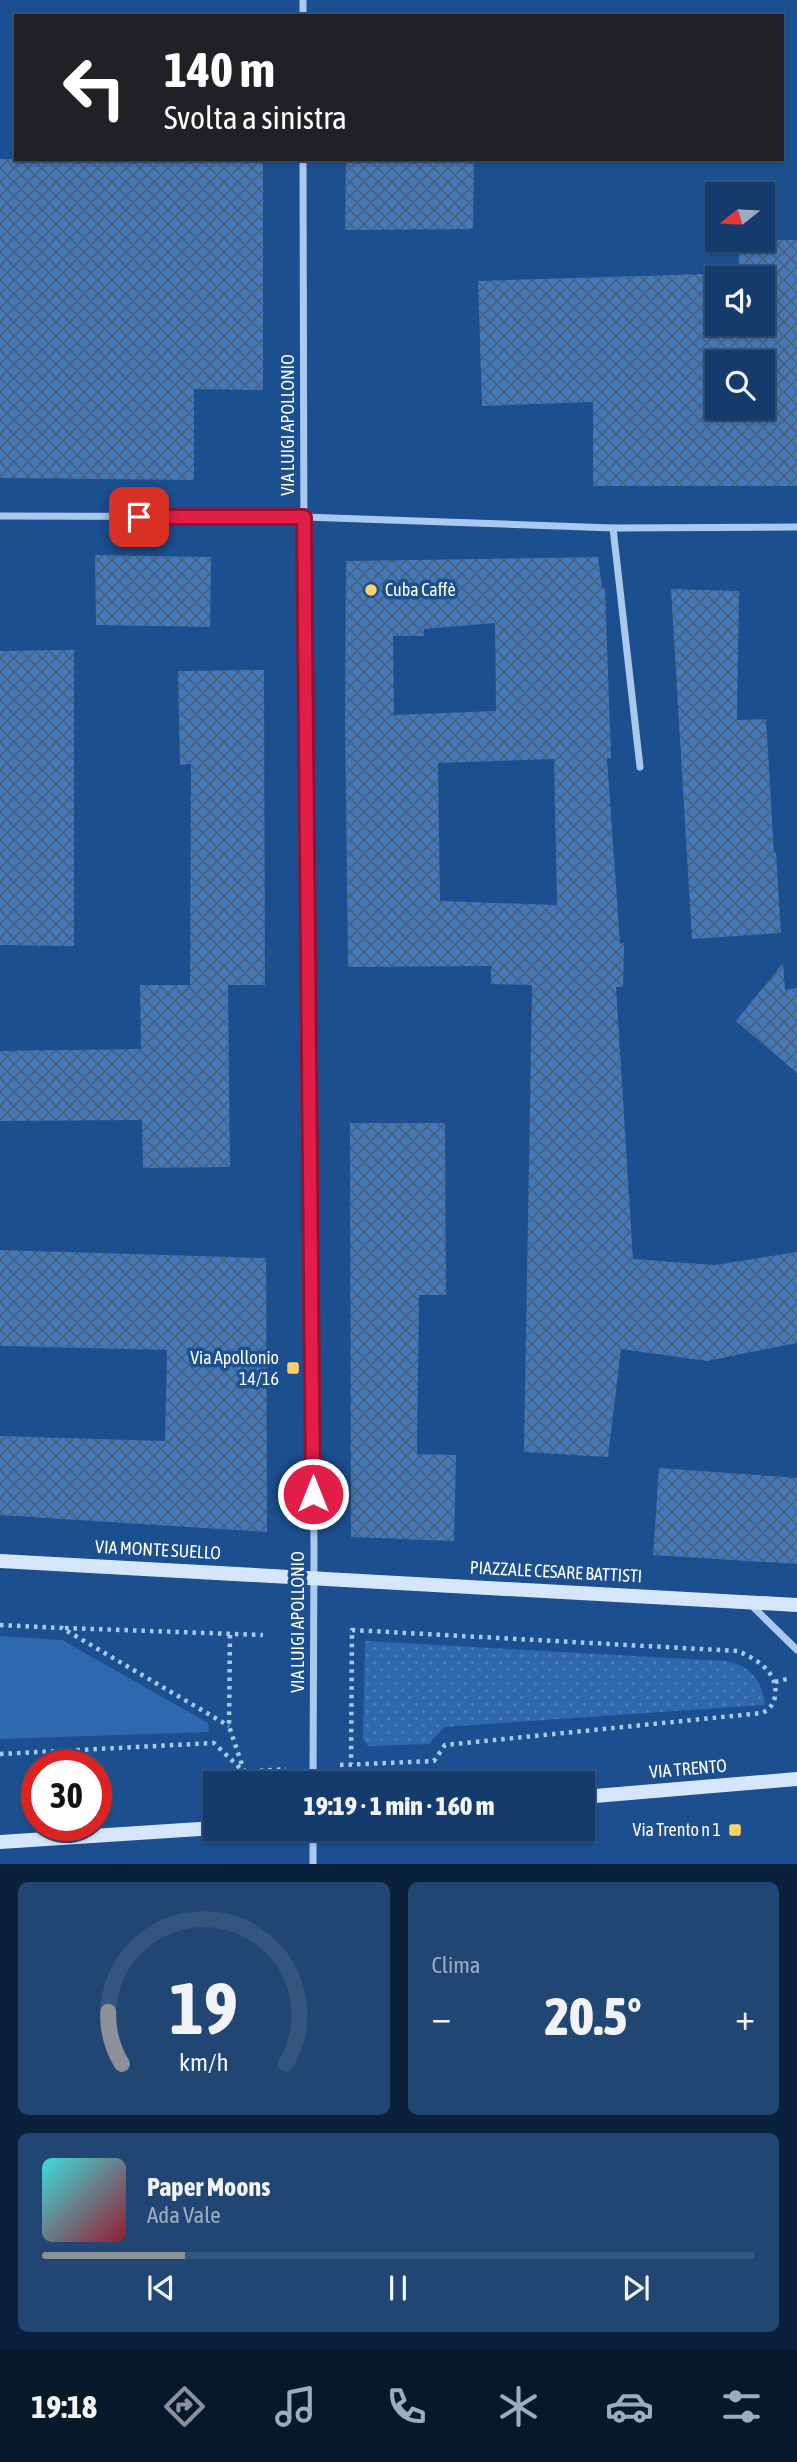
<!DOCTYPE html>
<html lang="it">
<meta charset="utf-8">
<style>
:root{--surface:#143b6b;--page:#214673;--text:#f1f3f6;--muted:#9dadc1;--line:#33557e;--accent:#8c9099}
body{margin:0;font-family:"Asap Condensed",sans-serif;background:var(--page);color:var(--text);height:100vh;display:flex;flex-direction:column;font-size:26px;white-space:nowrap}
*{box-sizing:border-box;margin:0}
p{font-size:23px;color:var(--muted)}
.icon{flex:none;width:38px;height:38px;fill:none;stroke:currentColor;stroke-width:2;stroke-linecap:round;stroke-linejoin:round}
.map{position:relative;height:1864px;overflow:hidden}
.drawer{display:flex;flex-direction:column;gap:18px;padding:18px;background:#0b203b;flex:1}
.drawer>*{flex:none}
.banner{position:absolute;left:14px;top:14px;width:770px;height:147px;border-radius:0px;box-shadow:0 2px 5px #0004,0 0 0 2px var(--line);background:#202124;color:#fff;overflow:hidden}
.needle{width:46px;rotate:252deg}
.controls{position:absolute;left:705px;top:182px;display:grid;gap:14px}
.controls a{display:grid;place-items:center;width:70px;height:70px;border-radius:0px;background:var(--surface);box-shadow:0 2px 5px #0004,0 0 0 2px var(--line);font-size:35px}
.speed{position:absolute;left:21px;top:1750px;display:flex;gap:14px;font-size:35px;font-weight:700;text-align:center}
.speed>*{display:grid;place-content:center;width:91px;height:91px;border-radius:50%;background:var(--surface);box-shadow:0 2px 5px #0004,0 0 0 2px var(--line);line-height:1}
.speed .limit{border:10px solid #d22;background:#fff;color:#111}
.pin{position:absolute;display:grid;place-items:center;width:60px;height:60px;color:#fff;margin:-30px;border-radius:14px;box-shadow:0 4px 10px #0006}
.me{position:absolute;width:77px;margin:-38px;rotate:0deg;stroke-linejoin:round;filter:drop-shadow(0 0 5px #0008)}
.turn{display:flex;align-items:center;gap:24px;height:147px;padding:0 35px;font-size:32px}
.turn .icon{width:91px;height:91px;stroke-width:2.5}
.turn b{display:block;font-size:49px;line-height:60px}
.big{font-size:52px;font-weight:800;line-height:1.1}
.drawer .card{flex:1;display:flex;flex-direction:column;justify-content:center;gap:10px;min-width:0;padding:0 24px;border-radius:10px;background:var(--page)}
.drawer .dial{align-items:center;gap:0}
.dial svg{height:182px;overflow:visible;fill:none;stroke:var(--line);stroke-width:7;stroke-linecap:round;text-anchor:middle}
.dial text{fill:var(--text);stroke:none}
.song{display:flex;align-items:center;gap:21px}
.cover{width:84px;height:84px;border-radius:10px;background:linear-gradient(135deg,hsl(180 70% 55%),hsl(350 70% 35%))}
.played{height:7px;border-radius:4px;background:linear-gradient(90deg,var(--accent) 20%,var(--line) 20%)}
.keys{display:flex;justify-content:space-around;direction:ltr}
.heat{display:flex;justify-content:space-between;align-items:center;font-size:38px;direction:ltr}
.drawer .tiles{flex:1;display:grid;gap:18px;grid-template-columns:1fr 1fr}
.card:last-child{grid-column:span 2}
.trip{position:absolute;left:203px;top:1771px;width:392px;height:70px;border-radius:0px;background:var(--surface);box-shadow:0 2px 5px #0004,0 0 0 2px var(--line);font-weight:800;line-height:70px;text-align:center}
.tab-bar{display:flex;height:112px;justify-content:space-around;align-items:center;background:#08182b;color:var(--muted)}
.tab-bar .icon{width:49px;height:49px}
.tab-bar .active{color:var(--accent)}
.tab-bar b{font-size:32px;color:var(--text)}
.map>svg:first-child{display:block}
.grass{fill:url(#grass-dots)}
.park{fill:#2e69ad}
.building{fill:url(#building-cross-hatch);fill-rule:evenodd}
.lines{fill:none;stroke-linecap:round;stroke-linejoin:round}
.path{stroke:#a9c9ee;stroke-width:4.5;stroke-dasharray:3.5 5;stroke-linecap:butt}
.street{stroke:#a9c9ee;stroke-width:7}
.secondary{stroke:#d6e6fa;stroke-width:14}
.route-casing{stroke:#92132f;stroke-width:18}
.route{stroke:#e11d48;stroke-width:12}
.poi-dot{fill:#ffd166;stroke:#1b4f8f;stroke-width:2.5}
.labels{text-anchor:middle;stroke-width:7;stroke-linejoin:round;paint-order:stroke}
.street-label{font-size:18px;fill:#fff;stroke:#1b4f8f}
.poi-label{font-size:18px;fill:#fff;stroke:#1b4f8f;text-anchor:end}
</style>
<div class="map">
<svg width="797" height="1864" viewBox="0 0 797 1864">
<defs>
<pattern id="grass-dots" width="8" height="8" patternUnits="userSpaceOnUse" patternTransform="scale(1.75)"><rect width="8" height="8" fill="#2e69ad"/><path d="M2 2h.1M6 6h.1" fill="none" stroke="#4d80b9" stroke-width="1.8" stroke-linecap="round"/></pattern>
<pattern id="building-cross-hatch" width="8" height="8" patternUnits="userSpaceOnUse" patternTransform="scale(1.75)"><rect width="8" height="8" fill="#4478b7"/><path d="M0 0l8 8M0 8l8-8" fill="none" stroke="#486282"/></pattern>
</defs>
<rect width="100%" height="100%" fill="#1b4f8f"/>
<!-- grass -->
<path class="grass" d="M365,1641L725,1661C750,1665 762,1680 765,1705L444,1727L429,1744L368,1746L363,1739Z"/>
<!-- park -->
<polygon class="park" points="0,1636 62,1640 208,1723 209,1732 0,1739"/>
<!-- building -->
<g class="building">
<polygon points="0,159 263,159 263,390 194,389 194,480 0,478"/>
<polygon points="346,159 474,159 473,229 345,230"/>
<path d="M739,240H797V486H593V402L482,406L478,281L739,273ZM718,278H763V324H718ZM718,362H763V408H718Z"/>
<polygon points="95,555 211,557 210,627 96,625"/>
<path d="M598,557L602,588H605L611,758H607L620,943H624L623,987H616L633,1259L715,1265L797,1252V1343L707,1361L621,1349L608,1457L524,1452L532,985L491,984V966L348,967L345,722L346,561ZM495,623L496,711L394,715L393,636H424V629ZM554,759L557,905L440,901L438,763Z"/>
<polygon points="671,589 739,591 737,720 766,719 774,853 776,853 781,933 692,939"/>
<polygon points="74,650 74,946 0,945 0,651"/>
<polygon points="264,670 265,985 228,985 230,1167 143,1168 142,1120 0,1121 0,1051 141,1049 140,985 190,985 191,764 180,765 178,671"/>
<polygon points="783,963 785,990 797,988 797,1073 736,1021"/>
<polygon points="350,1123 445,1123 446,1295 419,1295 417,1454 456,1455 454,1541 351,1537"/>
<polygon points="0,1250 266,1258 267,1532 0,1515 0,1436 165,1441 167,1350 0,1346"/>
<polygon points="659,1468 797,1478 797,1564 653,1555"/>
</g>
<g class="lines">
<!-- path -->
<g class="path">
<polyline points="0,1625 62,1628 229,1726"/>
<polyline points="65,1628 263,1635"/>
<polyline points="230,1635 229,1726 244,1771"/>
<polyline points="775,1682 791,1678"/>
<polyline points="0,1754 214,1743 244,1772 286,1769"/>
<path d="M340,1765L434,1761L445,1745L762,1713C769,1710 774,1704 775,1696C779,1672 756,1659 738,1651L352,1630L351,1764"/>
</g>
<!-- street -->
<g class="street">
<polyline points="303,0 303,16"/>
<polyline points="303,159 304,566 314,1547 313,1783"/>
<polyline points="0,516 304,517 613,528 797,527"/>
<polyline points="613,528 640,767"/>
<polyline points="750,1604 797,1650"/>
<polyline points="313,1829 313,1864"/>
</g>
<!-- secondary -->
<g class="secondary">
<polyline points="0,1561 797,1605"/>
<polyline points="583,1797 797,1779"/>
<polyline points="0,1842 215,1828"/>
</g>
</g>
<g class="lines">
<!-- route casing -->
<g class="route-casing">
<polyline id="route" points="139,517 304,517 313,1494"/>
</g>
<!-- route -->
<use href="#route" class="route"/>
</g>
<!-- markers -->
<g class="poi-dot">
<circle cx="371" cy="590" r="7"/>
<rect x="286" y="1361" width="14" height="14" rx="3.5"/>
<rect x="728" y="1823" width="14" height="14" rx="3.5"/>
</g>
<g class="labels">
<!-- street labels -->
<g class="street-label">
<text transform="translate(288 425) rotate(-90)" y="6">VIA LUIGI APOLLONIO</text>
<text transform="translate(158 1550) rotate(3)" y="6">VIA MONTE SUELLO</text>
<text transform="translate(556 1572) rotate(3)" y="6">PIAZZALE CESARE BATTISTI</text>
<text transform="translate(298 1622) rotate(-90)" y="6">VIA LUIGI APOLLONIO</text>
<text transform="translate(688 1769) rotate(-5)" y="6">VIA TRENTO</text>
</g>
<!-- poi labels -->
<g class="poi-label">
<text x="385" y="596" text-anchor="start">Cuba Caffè</text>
<text x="279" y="1364">Via Apollonio<tspan x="279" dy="21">14/16</tspan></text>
<text x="721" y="1836">Via Trento n 1</text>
</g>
</g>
</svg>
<div class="controls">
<a><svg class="needle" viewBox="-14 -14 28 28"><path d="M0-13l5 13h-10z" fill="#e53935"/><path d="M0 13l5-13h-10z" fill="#9dadc1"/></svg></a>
<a><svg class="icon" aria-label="sound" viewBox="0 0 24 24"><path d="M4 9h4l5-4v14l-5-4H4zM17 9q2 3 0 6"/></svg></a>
<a><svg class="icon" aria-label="search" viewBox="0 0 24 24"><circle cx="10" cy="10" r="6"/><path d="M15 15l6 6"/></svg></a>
</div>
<div class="speed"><div class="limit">30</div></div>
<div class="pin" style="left:139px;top:517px;background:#d93025"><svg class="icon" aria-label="arrive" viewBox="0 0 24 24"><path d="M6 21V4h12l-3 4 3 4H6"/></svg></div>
<svg class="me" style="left:313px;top:1494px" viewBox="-20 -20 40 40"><circle r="17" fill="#e11d48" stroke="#fff" stroke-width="3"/><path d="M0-11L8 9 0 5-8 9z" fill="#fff"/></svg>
<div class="trip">19:19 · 1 min · 160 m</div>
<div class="banner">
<div class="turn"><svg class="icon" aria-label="left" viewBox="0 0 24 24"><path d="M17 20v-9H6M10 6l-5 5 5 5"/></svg><div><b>140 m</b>Svolta a sinistra</div></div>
</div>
</div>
<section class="drawer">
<div class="tiles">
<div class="card dial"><svg viewBox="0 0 100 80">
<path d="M14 69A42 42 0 1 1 86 69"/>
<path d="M14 69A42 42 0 0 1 8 46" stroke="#8c9099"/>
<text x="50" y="56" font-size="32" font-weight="700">19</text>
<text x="50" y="72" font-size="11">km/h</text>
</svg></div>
<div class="card"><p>Clima</p>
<div class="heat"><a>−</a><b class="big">20.5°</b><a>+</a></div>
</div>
<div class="card">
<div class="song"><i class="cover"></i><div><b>Paper Moons</b><p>Ada Vale</p></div></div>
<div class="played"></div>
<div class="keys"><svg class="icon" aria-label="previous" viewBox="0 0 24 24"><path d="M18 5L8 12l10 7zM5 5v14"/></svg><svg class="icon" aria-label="pause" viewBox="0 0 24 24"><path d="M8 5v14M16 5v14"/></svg><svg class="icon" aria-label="next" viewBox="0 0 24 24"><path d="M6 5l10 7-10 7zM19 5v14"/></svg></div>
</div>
</div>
</section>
<nav class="tab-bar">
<b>19:18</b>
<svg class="icon active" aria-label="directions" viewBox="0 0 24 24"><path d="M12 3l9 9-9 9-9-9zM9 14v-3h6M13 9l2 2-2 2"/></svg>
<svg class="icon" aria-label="music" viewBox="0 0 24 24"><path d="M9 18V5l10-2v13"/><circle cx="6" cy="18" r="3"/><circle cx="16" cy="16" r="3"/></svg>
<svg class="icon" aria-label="phone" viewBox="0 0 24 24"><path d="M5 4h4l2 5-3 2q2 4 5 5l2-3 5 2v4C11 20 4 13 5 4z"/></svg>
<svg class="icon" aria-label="climate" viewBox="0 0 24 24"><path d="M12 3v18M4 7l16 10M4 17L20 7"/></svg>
<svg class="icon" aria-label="car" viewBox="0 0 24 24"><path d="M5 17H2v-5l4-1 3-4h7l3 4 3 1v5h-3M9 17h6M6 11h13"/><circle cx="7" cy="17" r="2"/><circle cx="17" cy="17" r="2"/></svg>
<svg class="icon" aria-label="filters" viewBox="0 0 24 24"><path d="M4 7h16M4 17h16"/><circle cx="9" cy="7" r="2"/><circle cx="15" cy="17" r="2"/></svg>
</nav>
